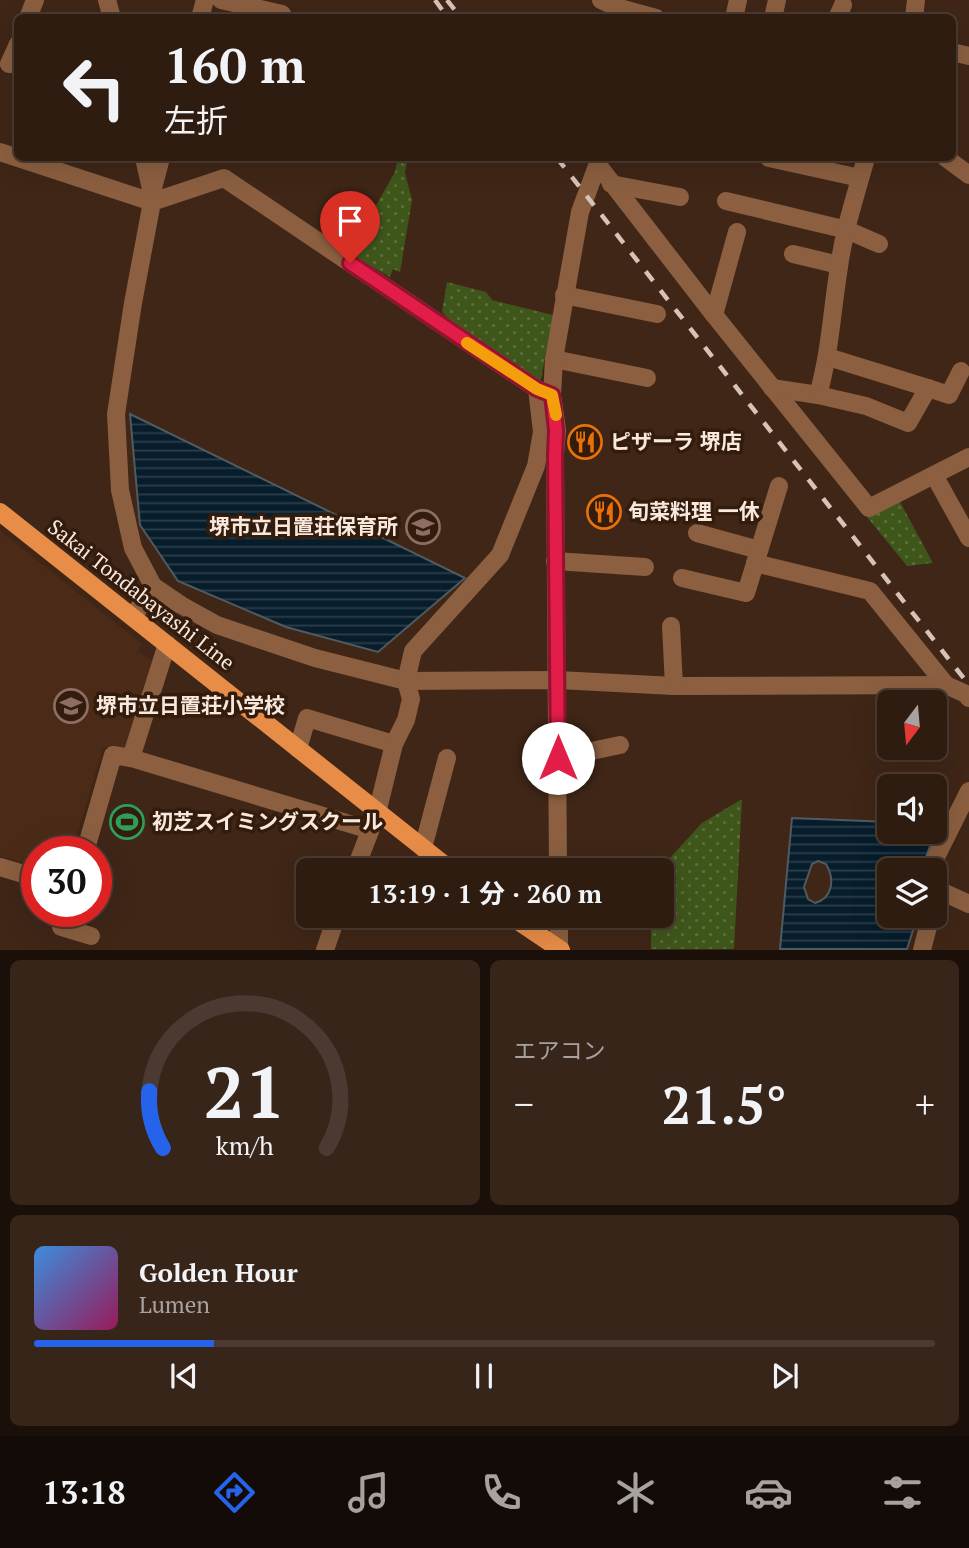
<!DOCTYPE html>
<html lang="ja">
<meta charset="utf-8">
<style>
:root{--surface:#2f1c11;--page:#37251a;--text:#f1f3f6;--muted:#a7a19f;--line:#4a3a31;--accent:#2563eb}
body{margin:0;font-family:"PT Serif","Noto Sans JP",serif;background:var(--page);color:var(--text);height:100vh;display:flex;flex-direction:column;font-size:26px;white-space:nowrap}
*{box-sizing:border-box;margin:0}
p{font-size:23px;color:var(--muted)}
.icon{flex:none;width:38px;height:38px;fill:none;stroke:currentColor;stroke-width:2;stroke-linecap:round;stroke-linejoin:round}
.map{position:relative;height:950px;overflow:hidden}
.panel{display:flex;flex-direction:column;gap:10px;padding:10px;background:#1a0f09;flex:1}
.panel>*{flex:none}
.top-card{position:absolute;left:14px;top:14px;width:942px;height:147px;border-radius:10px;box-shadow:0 7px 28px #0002,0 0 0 2px var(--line);background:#2f1c11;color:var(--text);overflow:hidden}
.needle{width:46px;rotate:196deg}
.buttons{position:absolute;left:877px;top:690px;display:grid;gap:14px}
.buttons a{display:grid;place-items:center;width:70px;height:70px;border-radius:10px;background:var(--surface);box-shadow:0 7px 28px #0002,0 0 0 2px var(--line);font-size:35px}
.speed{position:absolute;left:21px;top:836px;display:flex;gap:14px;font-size:35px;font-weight:700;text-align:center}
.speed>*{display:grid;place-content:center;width:91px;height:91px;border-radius:50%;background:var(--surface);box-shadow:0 7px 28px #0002,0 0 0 2px var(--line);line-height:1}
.speed .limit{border:10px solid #d22;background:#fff;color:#111}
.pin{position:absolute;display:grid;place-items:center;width:60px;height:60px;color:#fff;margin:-72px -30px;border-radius:50% 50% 50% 0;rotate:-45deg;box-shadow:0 0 7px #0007}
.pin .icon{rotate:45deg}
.me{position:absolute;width:77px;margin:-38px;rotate:0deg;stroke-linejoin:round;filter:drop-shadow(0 0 5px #0008)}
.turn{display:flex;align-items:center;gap:24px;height:147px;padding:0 35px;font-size:32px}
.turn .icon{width:91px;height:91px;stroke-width:2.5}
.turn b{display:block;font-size:49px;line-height:60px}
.big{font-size:52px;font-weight:700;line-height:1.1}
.panel .widget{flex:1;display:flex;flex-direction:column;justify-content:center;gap:10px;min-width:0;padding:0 24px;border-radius:10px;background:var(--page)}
.panel .dial{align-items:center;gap:0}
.dial svg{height:182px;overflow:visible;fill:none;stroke:var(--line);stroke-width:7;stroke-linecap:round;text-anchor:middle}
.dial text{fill:var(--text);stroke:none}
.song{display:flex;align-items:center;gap:21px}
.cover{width:84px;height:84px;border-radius:10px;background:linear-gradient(135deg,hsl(210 70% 55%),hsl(330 70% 35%))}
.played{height:7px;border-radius:4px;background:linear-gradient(90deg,var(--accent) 20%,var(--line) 20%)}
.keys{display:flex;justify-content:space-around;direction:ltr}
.heat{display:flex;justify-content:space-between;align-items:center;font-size:38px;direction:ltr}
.panel .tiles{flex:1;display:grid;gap:10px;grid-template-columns:1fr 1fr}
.widget:last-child{grid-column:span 2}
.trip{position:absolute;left:296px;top:858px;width:378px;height:70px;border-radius:10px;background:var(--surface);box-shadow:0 7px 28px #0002,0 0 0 2px var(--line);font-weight:700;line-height:70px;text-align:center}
.menu{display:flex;height:112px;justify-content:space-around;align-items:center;background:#130b07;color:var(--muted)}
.menu .icon{width:49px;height:49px}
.menu .active{color:var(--accent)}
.menu b{font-size:32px;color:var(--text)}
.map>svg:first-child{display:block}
.built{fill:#4b2b18}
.park{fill:url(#park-dots)}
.water{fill:url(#water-rules);stroke:#505a61;stroke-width:2;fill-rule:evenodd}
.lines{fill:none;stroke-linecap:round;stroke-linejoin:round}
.minor{stroke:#8b5f40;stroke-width:18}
.major{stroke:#e88d48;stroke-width:18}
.rail{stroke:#d6c3b8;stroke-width:4.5;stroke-dasharray:12 12;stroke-linecap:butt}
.route-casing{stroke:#92132f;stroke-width:18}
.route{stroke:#e11d48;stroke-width:12}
.slow{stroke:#f59e0b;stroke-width:12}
.labels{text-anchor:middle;stroke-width:7;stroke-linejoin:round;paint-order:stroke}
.poi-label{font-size:21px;font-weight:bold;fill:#f9e8de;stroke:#341c0d;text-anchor:start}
.street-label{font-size:21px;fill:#f9e8de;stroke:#341c0d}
</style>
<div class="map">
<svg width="969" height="950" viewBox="0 0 969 950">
<defs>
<pattern id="park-dots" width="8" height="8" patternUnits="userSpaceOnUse" patternTransform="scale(1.75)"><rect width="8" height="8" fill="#3f561b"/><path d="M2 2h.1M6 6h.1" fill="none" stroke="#5c6e3c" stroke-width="1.8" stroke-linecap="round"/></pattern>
<pattern id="water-rules" width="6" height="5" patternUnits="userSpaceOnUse" patternTransform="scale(1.75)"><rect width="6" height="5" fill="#071d2c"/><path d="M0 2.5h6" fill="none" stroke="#2c3e4a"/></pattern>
</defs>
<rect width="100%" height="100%" fill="#3f2617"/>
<!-- built -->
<polygon class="built" points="0,531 142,644 138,651 156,664 127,750 103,747 72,852 37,852 37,867 0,856"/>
<!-- park -->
<g class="park">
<polygon points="398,158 408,158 405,173 412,200 400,272 393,269 390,277 349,253 395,172"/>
<polygon points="447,282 486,292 492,300 553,315 541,379 536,382 460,330 442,312"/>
<polygon points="899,500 933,563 907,566 867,517"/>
<polygon points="742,799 734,949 651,949 651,915 662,915 662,870 659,870 702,823"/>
</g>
<!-- water -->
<g class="water">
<polygon points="130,414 465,578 378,652 286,627 178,581 140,525"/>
<path d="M792,818L889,822V831H934L935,824L938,825L921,870H889V915H918L907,949H780ZM818,861L826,864C835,879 833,898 815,903L808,899L804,887L812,864Z"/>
</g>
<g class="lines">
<!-- minor -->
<g class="minor">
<polyline points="107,0 112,18"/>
<polyline points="221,0 282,14"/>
<polyline points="601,0 616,7 656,18"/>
<polyline points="28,18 35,0"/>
<polyline points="200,18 205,0"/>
<polyline points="734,18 738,0"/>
<polyline points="773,18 777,0"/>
<polyline points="837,18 843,5"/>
<polyline points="914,18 916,0"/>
<polyline points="952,52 969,56"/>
<polyline points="9,64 18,44"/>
<polyline points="0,152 152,202 224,178 537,389 552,395"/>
<polyline points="144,158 151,189"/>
<polyline points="161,158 152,192 152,202 133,303 116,414 120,490 133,548 153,586 181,605 217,625 315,658 406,681 558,680 674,686 946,685 966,694 969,698"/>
<polyline points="769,158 860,178"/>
<polyline points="946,158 969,175"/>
<polyline points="598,165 711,311 869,508 969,457"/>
<polyline points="611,184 680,197"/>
<polyline points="726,201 847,230 879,244"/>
<polyline points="793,254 839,265"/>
<polyline points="564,295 657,314"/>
<polyline points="714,315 737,232"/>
<polyline points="554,359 647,378"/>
<path d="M772,388L818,395C830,353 832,310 839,267C844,230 856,194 866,158"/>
<polyline points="928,388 949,395 961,371"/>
<polyline points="818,395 866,406 908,423 928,388 828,357"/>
<polyline points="934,475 969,538"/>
<polyline points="697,533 759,550"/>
<polyline points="555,561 645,567"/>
<polyline points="755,563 870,591 946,685"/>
<polyline points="682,578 746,593 779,486"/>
<polyline points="133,617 153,586"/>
<polyline points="671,626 674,686"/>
<polyline points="298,749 307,718 394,744"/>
<polyline points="131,758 370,830"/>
<polyline points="558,758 620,745"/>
<polyline points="423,848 447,758"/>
<polyline points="85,852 113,755 131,758 167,644"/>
<polyline points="0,867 37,878"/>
<polyline points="355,870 377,813 394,744 406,720 411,699 406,681 413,651 500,555 536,466 542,432 537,389"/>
<polyline points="558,870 555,455 557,430 552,395 554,359 580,212 600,158"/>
<polyline points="933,870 933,863 969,791"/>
<polyline points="936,889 969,904"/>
<polyline points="559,915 559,950"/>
<polyline points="61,927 91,936"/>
<polyline points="325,950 337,915"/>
<polyline points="922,950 931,915"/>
</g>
<!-- major -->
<g class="major">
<polyline points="0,512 451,870"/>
<polyline points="509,915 561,950"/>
</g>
<!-- rail -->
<g class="rail">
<polyline points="435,0 448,18"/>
<polyline points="447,0 461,18"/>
<polyline points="557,158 969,685"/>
</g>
</g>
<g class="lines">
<!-- route casing -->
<g class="route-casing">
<polyline id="route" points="350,263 537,389 552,395 556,430 555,456 558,758"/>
</g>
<!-- route -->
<use href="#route" class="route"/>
<!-- slow -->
<polyline class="slow" points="467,343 537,389 552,395 556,415"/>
</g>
<!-- icons -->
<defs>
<g id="restaurant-ring" transform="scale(1.75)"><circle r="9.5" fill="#341c0d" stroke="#e8710a" stroke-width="1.5"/><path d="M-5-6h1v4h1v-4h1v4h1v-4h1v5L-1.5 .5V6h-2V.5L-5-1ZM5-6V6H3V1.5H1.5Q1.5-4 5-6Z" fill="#e8710a"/></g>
<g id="school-ring" transform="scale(1.75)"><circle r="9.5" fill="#341c0d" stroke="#8d6e63" stroke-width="1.5"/><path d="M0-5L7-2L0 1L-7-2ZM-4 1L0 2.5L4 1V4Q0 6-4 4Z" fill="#8d6e63"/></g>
<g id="stadium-ring" transform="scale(1.75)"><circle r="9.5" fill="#341c0d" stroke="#2e9e5b" stroke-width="1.5"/><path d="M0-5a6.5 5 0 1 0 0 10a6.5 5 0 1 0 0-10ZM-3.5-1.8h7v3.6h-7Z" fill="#2e9e5b"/></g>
</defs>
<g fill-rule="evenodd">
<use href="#restaurant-ring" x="585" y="442"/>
<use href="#restaurant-ring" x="604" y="512"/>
<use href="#school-ring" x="423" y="527"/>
<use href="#school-ring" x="71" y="706"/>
<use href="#stadium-ring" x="127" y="822"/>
</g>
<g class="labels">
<!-- poi labels -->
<g class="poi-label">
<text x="610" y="449">ピザーラ 堺店</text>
<text x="628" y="519">旬菜料理 一休</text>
<text x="398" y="534" text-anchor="end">堺市立日置荘保育所</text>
<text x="96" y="713">堺市立日置荘小学校</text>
<text x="152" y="829">初芝スイミングスクール</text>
</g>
<!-- street labels -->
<g class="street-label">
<text transform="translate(141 595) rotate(38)" y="7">Sakai Tondabayashi Line</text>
</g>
</g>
</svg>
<div class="buttons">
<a><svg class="needle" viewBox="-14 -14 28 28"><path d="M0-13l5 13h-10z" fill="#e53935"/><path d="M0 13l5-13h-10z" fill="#a7a19f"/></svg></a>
<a><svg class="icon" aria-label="sound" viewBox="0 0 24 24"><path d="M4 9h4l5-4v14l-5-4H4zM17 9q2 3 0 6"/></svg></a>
<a><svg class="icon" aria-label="layers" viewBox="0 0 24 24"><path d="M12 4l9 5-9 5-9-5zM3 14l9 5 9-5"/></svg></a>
</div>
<div class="speed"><div class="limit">30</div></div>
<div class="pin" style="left:350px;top:263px;background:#d93025"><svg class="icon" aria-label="arrive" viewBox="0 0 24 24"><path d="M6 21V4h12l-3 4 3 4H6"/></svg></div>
<svg class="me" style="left:558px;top:758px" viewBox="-20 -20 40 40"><circle r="19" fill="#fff"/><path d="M0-13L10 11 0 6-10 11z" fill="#e11d48"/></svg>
<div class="trip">13:19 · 1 分 · 260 m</div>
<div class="top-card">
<div class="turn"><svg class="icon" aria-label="left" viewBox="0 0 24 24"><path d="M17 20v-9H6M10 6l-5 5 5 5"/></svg><div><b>160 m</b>左折</div></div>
</div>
</div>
<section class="panel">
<div class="tiles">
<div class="widget dial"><svg viewBox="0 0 100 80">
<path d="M14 69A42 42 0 1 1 86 69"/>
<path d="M14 69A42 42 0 0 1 8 44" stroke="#2563eb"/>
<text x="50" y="56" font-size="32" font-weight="700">21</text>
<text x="50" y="72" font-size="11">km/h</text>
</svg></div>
<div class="widget"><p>エアコン</p>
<div class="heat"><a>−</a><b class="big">21.5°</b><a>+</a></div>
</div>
<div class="widget">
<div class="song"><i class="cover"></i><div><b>Golden Hour</b><p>Lumen</p></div></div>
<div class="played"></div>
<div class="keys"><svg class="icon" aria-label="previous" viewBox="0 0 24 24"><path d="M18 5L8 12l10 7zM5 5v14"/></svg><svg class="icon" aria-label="pause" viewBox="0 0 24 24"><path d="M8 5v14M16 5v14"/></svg><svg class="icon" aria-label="next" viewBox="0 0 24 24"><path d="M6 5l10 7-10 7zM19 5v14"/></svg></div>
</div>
</div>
</section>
<nav class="menu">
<b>13:18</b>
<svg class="icon active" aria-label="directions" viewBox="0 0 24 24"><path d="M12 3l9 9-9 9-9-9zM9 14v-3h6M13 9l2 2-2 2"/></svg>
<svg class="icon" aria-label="music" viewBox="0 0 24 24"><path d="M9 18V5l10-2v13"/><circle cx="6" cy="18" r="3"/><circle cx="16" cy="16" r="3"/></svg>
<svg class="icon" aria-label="phone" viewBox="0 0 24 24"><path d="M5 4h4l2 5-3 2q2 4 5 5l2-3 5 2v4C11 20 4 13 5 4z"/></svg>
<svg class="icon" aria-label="climate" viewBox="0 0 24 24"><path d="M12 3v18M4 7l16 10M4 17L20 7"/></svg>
<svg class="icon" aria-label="car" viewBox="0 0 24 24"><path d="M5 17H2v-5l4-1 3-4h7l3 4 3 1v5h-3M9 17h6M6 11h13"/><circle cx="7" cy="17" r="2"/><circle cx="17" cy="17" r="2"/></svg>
<svg class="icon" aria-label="filters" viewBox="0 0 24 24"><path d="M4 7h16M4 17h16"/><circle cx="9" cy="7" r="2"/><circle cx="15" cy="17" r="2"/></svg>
</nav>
